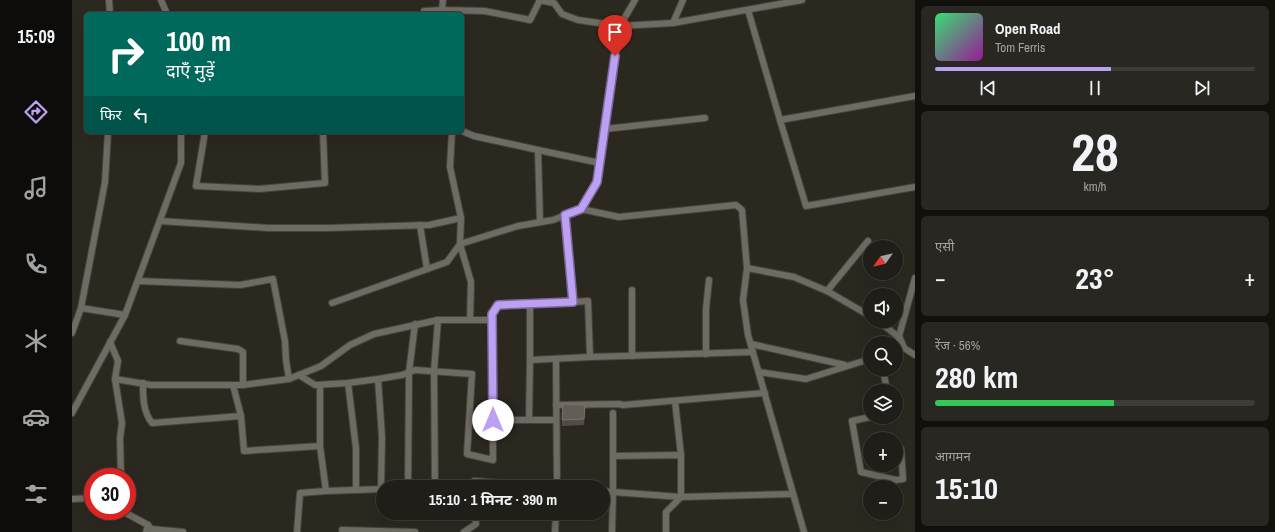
<!DOCTYPE html>
<html lang="hi">
<meta charset="utf-8">
<style>
:root{--surface:#201e18;--page:#282721;--text:#f1f3f6;--muted:#a2a2a2;--line:#3d3c37;--accent:#bca0f2}
body{margin:0;font-family:"Archivo Narrow","Noto Sans Devanagari",sans-serif;background:var(--page);color:var(--text);height:100vh;display:flex;flex-direction:column;font-size:15px;white-space:nowrap}
*{box-sizing:border-box;margin:0}
p{font-size:13px;color:var(--muted)}
.icon{flex:none;width:22px;height:22px;fill:none;stroke:currentColor;stroke-width:2;stroke-linecap:round;stroke-linejoin:round}
.map{position:relative;flex:1;overflow:hidden}
.details{display:flex;flex-direction:column;gap:6px;padding:6px;background:#12100d;width:360px}
.details>*{flex:none}
.guide{position:absolute;left:12px;top:12px;width:380px;height:122px;border-radius:6px;box-shadow:0 4px 16px #0002,0 0 0 1px var(--line);background:#00695c;color:#fff;overflow:hidden}
.needle{width:26px;rotate:236deg}
.tools{position:absolute;left:791px;top:240px;display:grid;gap:8px}
.tools a{display:grid;place-items:center;width:40px;height:40px;border-radius:50%;background:var(--surface);box-shadow:0 4px 16px #0002,0 0 0 1px var(--line);font-size:20px}
.speed{position:absolute;left:12px;top:468px;display:flex;gap:8px;font-size:20px;font-weight:700;text-align:center}
.speed>*{display:grid;place-content:center;width:52px;height:52px;border-radius:50%;background:var(--surface);box-shadow:0 4px 16px #0002,0 0 0 1px var(--line);line-height:1}
.speed .limit{border:6px solid #d22;background:#fff;color:#111}
.pin{position:absolute;display:grid;place-items:center;width:34px;height:34px;color:#fff;margin:-41px -17px;border-radius:50% 50% 50% 0;rotate:-45deg;box-shadow:0 0 4px #0007}
.pin .icon{rotate:45deg}
.me{position:absolute;width:44px;margin:-22px;rotate:0deg;stroke-linejoin:round;filter:drop-shadow(0 0 3px #0008)}
.turn{display:flex;align-items:center;gap:14px;height:84px;padding:0 16px;font-size:18px}
.turn .icon{width:52px;height:52px;stroke-width:2.5}
.turn b{display:block;font-size:28px;line-height:34px}
.then{display:flex;align-items:center;height:38px;padding:0 16px;background:#0003;gap:8px;font-size:15px}
.big{font-size:30px;font-weight:700;line-height:1.1}
.details .card{flex:1;display:flex;flex-direction:column;justify-content:center;gap:6px;min-width:0;padding:0 14px;border-radius:6px;background:var(--page)}
.details .dial{align-items:center;gap:0}
.dial b{font-size:52px;line-height:1}
.song{display:flex;align-items:center;gap:12px}
.cover{width:48px;height:48px;border-radius:6px;background:linear-gradient(135deg,hsl(140 70% 55%),hsl(300 70% 35%))}
.played{height:4px;border-radius:2px;background:linear-gradient(90deg,var(--accent) 55%,var(--line) 55%)}
.keys{display:flex;justify-content:space-around;direction:ltr}
.heat{display:flex;justify-content:space-between;align-items:center;font-size:22px;direction:ltr}
.charge{height:6px;border-radius:3px;background:linear-gradient(90deg,#34c759 56%,var(--line) 0)}
.trip{position:absolute;left:304px;top:480px;width:234px;height:40px;border-radius:20px;background:var(--surface);box-shadow:0 4px 16px #0002,0 0 0 1px var(--line);font-weight:700;line-height:40px;text-align:center}
main{display:flex;flex:1;min-height:0}
.dock{display:flex;flex-direction:column;width:72px;justify-content:space-around;align-items:center;background:#0d0c0a;color:var(--muted)}
.dock .icon{width:28px;height:28px}
.dock .active{color:var(--accent)}
.dock b{font-size:18px;color:var(--text)}
.map>svg:first-child{display:block}
.lines{fill:none;stroke-linecap:round;stroke-linejoin:round}
.street-casing{stroke:#47443e;stroke-width:8}
.street{stroke:#6e6b62;stroke-width:6}
.wall{fill:#514d46}
.building{fill:#625e56;stroke:#77736c}
.route-casing{stroke:#7a689d;stroke-width:10}
.route{stroke:#bca0f2;stroke-width:7}
</style>
<main>
<nav class="dock">
<b>15:09</b>
<svg class="icon active" aria-label="directions" viewBox="0 0 24 24"><path d="M12 3l9 9-9 9-9-9zM9 14v-3h6M13 9l2 2-2 2"/></svg>
<svg class="icon" aria-label="music" viewBox="0 0 24 24"><path d="M9 18V5l10-2v13"/><circle cx="6" cy="18" r="3"/><circle cx="16" cy="16" r="3"/></svg>
<svg class="icon" aria-label="phone" viewBox="0 0 24 24"><path d="M5 4h4l2 5-3 2q2 4 5 5l2-3 5 2v4C11 20 4 13 5 4z"/></svg>
<svg class="icon" aria-label="climate" viewBox="0 0 24 24"><path d="M12 3v18M4 7l16 10M4 17L20 7"/></svg>
<svg class="icon" aria-label="car" viewBox="0 0 24 24"><path d="M5 17H2v-5l4-1 3-4h7l3 4 3 1v5h-3M9 17h6M6 11h13"/><circle cx="7" cy="17" r="2"/><circle cx="17" cy="17" r="2"/></svg>
<svg class="icon" aria-label="filters" viewBox="0 0 24 24"><path d="M4 7h16M4 17h16"/><circle cx="9" cy="7" r="2"/><circle cx="15" cy="17" r="2"/></svg>
</nav>
<div class="map">
<svg width="843" height="532" viewBox="0 0 843 532">
<rect width="100%" height="100%" fill="#2b2820"/>
<g class="lines">
<!-- street casing -->
<g class="street-casing">
<g id="street">
<polyline points="37,0 38,14"/>
<polyline points="89,0 95,14"/>
<polyline points="371,0 370,10 413,11 458,20 468,0"/>
<polyline points="467,0 482,3 490,14 506,20 548,26 601,23 730,0"/>
<polyline points="676,10 708,120"/>
<polyline points="352,11 370,10"/>
<polyline points="601,23 611,0"/>
<polyline points="843,96 708,120 734,206 843,187"/>
<polyline points="533,129 633,118"/>
<polyline points="390,131 402,136 466,150 468,222"/>
<polyline points="133,132 124,186 187,189 253,183 251,132"/>
<polyline points="380,132 378,167 389,218 388,244 399,282 398,320"/>
<polyline points="466,150 528,163"/>
<polyline points="509,209 547,217 664,205 670,210 675,268 671,300 676,335 732,532"/>
<polyline points="493,215 501,302 516,301 518,357 458,360 458,304 501,302"/>
<polyline points="88,221 196,228 256,228 357,225 389,218"/>
<polyline points="348,225 355,269"/>
<polyline points="675,268 722,277 755,291 798,316"/>
<polyline points="66,281 168,285 201,279 213,341 214,360 217,379"/>
<polyline points="755,291 796,241"/>
<polyline points="260,303 375,262 388,244 446,226 481,220 509,209 525,182 548,26 563,0"/>
<polyline points="9,308 53,315"/>
<polyline points="806,321 828,338 832,348 843,355"/>
<polyline points="0,333 9,308 33,182 36,132"/>
<polyline points="108,341 166,349 171,352 171,385"/>
<polyline points="38,342 46,361 43,379 79,385 171,385 217,379 249,366 278,345 302,334 366,320 420,320"/>
<polyline points="679,344 773,365"/>
<polyline points="824,347 843,278"/>
<polyline points="634,354 634,309 637,280"/>
<polyline points="560,356 560,290"/>
<polyline points="518,357 681,352"/>
<polyline points="484,359 485,487"/>
<polyline points="811,369 815,391"/>
<polyline points="687,372 734,379 798,359"/>
<polyline points="227,375 243,385 276,383 306,379 330,375 343,370 400,374 395,454 421,460 420,314 426,305 458,304"/>
<polyline points="43,379 50,423 48,438 49,477"/>
<polyline points="306,379 310,437 309,489"/>
<path d="M71,383C71,397 71,412 80,423L169,416"/>
<polyline points="276,383 284,448 284,490"/>
<polyline points="161,385 169,416 172,451 248,446 248,385"/>
<polyline points="603,401 609,455"/>
<polyline points="484,405 547,404 551,405 693,393"/>
<polyline points="0,413 53,315 109,163 109,132"/>
<polyline points="798,417 780,421 789,472 824,480 831,479 829,449"/>
<polyline points="421,420 484,420"/>
<polyline points="457,420 458,360"/>
<polyline points="541,456 609,455 609,497 594,512 594,532"/>
<polyline points="336,487 337,372 343,324"/>
<polyline points="363,487 362,371 366,320"/>
<polyline points="403,487 402,481 477,487"/>
<polyline points="254,491 311,489"/>
<polyline points="531,491 541,492 541,413"/>
<polyline points="0,499 21,498"/>
<polyline points="50,511 76,525 74,532"/>
<polyline points="76,525 79,529 111,532"/>
<polyline points="270,530 343,532"/>
<polyline points="225,532 228,493 254,491 248,446"/>
<polyline points="392,532 404,524 403,513"/>
<polyline points="483,532 484,513"/>
<polyline points="540,532 541,492 609,497 721,494"/>
</g>
</g>
<!-- street -->
<use href="#street" class="street"/>
</g>
<!-- wall -->
<polygon class="wall" points="513,411 512,425 490,426 490,420"/>
<!-- building -->
<polygon class="building" points="491,404 513,405 512,419 490,420"/>
<g class="lines">
<!-- route casing -->
<g class="route-casing">
<polyline id="route" points="421,420 420,314 426,305 501,302 493,215 509,209 525,182 543,56"/>
</g>
<!-- route -->
<use href="#route" class="route"/>
</g>
</svg>
<div class="tools">
<a><svg class="needle" viewBox="-14 -14 28 28"><path d="M0-13l5 13h-10z" fill="#e53935"/><path d="M0 13l5-13h-10z" fill="#a2a2a2"/></svg></a>
<a><svg class="icon" aria-label="sound" viewBox="0 0 24 24"><path d="M4 9h4l5-4v14l-5-4H4zM17 9q2 3 0 6"/></svg></a>
<a><svg class="icon" aria-label="search" viewBox="0 0 24 24"><circle cx="10" cy="10" r="6"/><path d="M15 15l6 6"/></svg></a>
<a><svg class="icon" aria-label="layers" viewBox="0 0 24 24"><path d="M12 4l9 5-9 5-9-5zM3 14l9 5 9-5"/></svg></a>
<a>+</a>
<a>−</a>
</div>
<div class="speed"><div class="limit">30</div></div>
<div class="pin" style="left:543px;top:56px;background:#d93025"><svg class="icon" aria-label="arrive" viewBox="0 0 24 24"><path d="M6 21V4h12l-3 4 3 4H6"/></svg></div>
<svg class="me" style="left:421px;top:420px" viewBox="-20 -20 40 40"><circle r="19" fill="#fff"/><path d="M0-13L10 11 0 6-10 11z" fill="#bca0f2"/></svg>
<div class="trip">15:10 · 1 मिनट · 390 m</div>
<div class="guide">
<div class="turn"><svg class="icon" aria-label="right" viewBox="0 0 24 24"><path d="M7 20v-9h11M14 6l5 5-5 5"/></svg><div><b>100 m</b>दाएँ मुड़ें</div></div>
<div class="then">फिर<svg class="icon" aria-label="left" viewBox="0 0 24 24"><path d="M17 20v-9H6M10 6l-5 5 5 5"/></svg></div>
</div>
</div>
<section class="details">
<div class="card">
<div class="song"><i class="cover"></i><div><b>Open Road</b><p>Tom Ferris</p></div></div>
<div class="played"></div>
<div class="keys"><svg class="icon" aria-label="previous" viewBox="0 0 24 24"><path d="M18 5L8 12l10 7zM5 5v14"/></svg><svg class="icon" aria-label="pause" viewBox="0 0 24 24"><path d="M8 5v14M16 5v14"/></svg><svg class="icon" aria-label="next" viewBox="0 0 24 24"><path d="M6 5l10 7-10 7zM19 5v14"/></svg></div>
</div>
<div class="card dial"><b>28</b><p>km/h</p></div>
<div class="card"><p>एसी</p>
<div class="heat"><a>−</a><b class="big">23°</b><a>+</a></div>
</div>
<div class="card"><p>रेंज · 56%</p><b class="big">280 km</b><div class="charge"></div></div>
<div class="card"><p>आगमन</p><b class="big">15:10</b></div>
</section>
</main>
